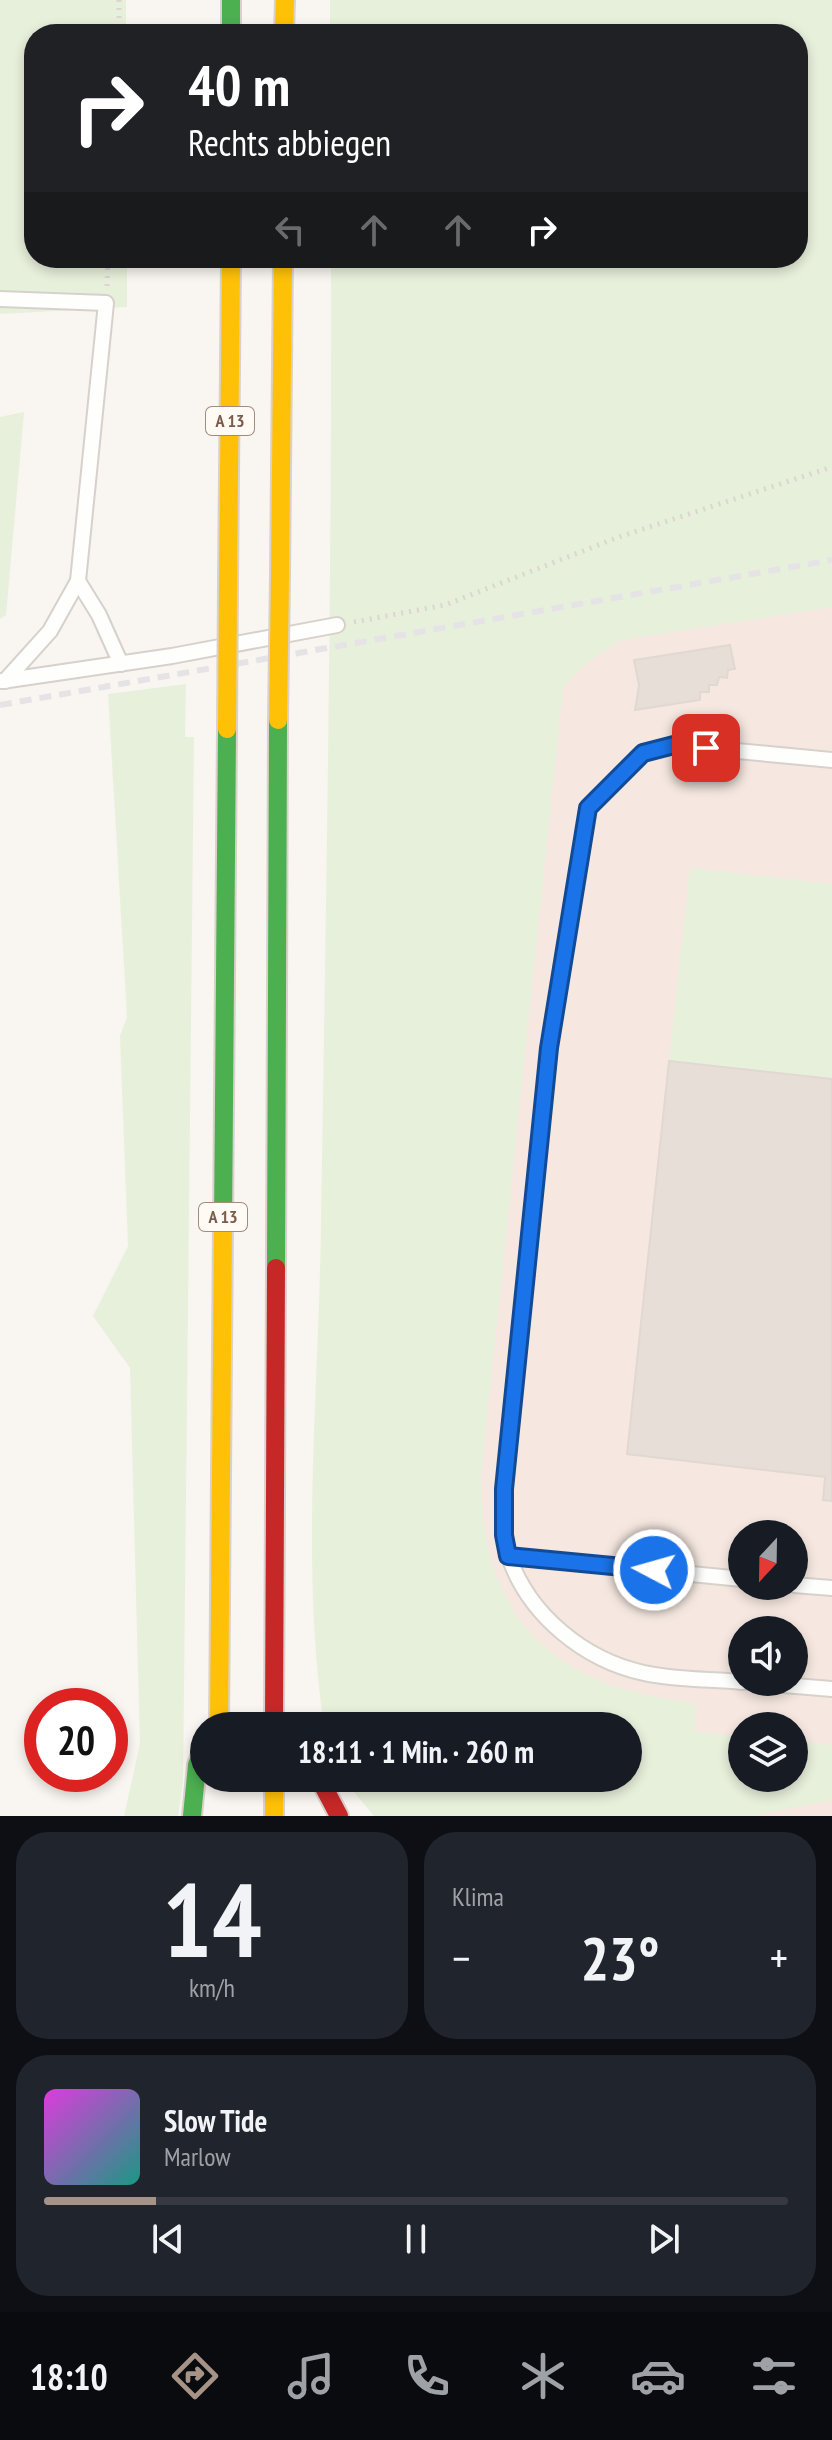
<!DOCTYPE html>
<html lang="de">
<meta charset="utf-8">
<style>
:root{--surface:#171b24;--page:#20242c;--text:#f1f3f6;--muted:#9ea1a6;--line:#363941;--accent:#a69286}
body{margin:0;font-family:"PT Sans Narrow",sans-serif;background:var(--page);color:var(--text);height:100vh;display:flex;flex-direction:column;font-size:30px;white-space:nowrap}
*{box-sizing:border-box;margin:0}
p{font-size:26px;color:var(--muted)}
.icon{flex:none;width:44px;height:44px;fill:none;stroke:currentColor;stroke-width:2;stroke-linecap:round;stroke-linejoin:round}
.map{position:relative;height:1816px;overflow:hidden}
.panel{display:flex;flex-direction:column;gap:16px;padding:16px;background:#0d0f14;flex:1}
.panel>*{flex:none}
.banner{position:absolute;left:24px;top:24px;width:784px;height:244px;border-radius:32px;box-shadow:0 4px 12px #0003;background:#202124;color:#fff;overflow:hidden}
.needle{width:52px;rotate:202deg}
.controls{position:absolute;left:728px;top:1520px;display:grid;gap:16px}
.controls a{display:grid;place-items:center;width:80px;height:80px;border-radius:50%;background:var(--surface);box-shadow:0 4px 12px #0003;font-size:40px}
.speed{position:absolute;left:24px;top:1688px;display:flex;gap:16px;font-size:40px;font-weight:700;text-align:center}
.speed>*{display:grid;place-content:center;width:104px;height:104px;border-radius:50%;background:var(--surface);box-shadow:0 4px 12px #0003;line-height:1}
.speed .limit{border:12px solid #d22;background:#fff;color:#111}
.pin{position:absolute;display:grid;place-items:center;width:68px;height:68px;color:#fff;margin:-34px;border-radius:16px;box-shadow:0 4px 12px #0006}
.me{position:absolute;width:88px;margin:-44px;rotate:276deg;stroke-linejoin:round;filter:drop-shadow(0 0 6px #0008)}
.turn{display:flex;align-items:center;gap:28px;height:168px;padding:0 32px;font-size:36px}
.turn .icon{width:104px;height:104px;stroke-width:2.5}
.turn b{display:block;font-size:56px;line-height:68px}
.lanes{display:flex;align-items:center;height:76px;padding:0 32px;background:#0003;justify-content:center;gap:40px;direction:ltr}
.lanes .off{opacity:.35}
.big{font-size:60px;font-weight:700;line-height:1.1}
.panel .widget{flex:1;display:flex;flex-direction:column;justify-content:center;gap:12px;min-width:0;padding:0 28px;border-radius:32px;background:var(--page)}
.panel .dial{align-items:center;gap:0}
.dial b{font-size:104px;line-height:1}
.song{display:flex;align-items:center;gap:24px}
.cover{width:96px;height:96px;border-radius:12px;background:linear-gradient(135deg,hsl(300 70% 55%),hsl(170 70% 35%))}
.played{height:8px;border-radius:4px;background:linear-gradient(90deg,var(--accent) 15%,var(--line) 15%)}
.keys{display:flex;justify-content:space-around;direction:ltr}
.heat{display:flex;justify-content:space-between;align-items:center;font-size:44px;direction:ltr}
.panel .tiles{flex:1;display:grid;gap:16px;grid-template-columns:1fr 1fr}
.widget:last-child{grid-column:span 2}
.trip{position:absolute;left:190px;top:1712px;width:452px;height:80px;border-radius:40px;background:var(--surface);box-shadow:0 4px 12px #0003;font-weight:700;line-height:80px;text-align:center}
.menu{display:flex;height:128px;justify-content:space-around;align-items:center;background:#090b0e;color:var(--muted)}
.menu .icon{width:56px;height:56px}
.menu .active{color:var(--accent)}
.menu b{font-size:36px;color:var(--text)}
.map>svg:first-child{display:block}
.commercial{fill:#f6e8e1;fill-rule:evenodd}
.green{fill:#e7f0db}
.building{fill:#e6ded7;stroke:#e2d8d2;stroke-width:2}
.lines{fill:none;stroke-linecap:round;stroke-linejoin:round}
.lane-casing{stroke:#d7d1cb;stroke-width:18}
.fast-casing{stroke:#dad1cc;stroke-width:22}
.slow-casing{stroke:#dad1cc;stroke-width:22}
.jam-casing{stroke:#dad1cc;stroke-width:22}
.path{stroke:#dcd5d0;stroke-width:5;stroke-dasharray:2 6;stroke-linecap:butt}
.lane{stroke:#fefefd;stroke-width:14}
.fast{stroke:#4caf50;stroke-width:18}
.slow{stroke:#ffc107;stroke-width:18}
.jam{stroke:#c62828;stroke-width:18}
.rail{stroke:#e6e3e7;stroke-width:6;stroke-dasharray:12 8;stroke-linecap:butt}
.slow-bridge-casing{stroke:#dad1cc;stroke-width:22;stroke-linecap:butt}
.slow-bridge{stroke:#ffc107;stroke-width:18}
.route-casing{stroke:#114b97;stroke-width:20}
.route{stroke:#1a73e8;stroke-width:14}
.labels{text-anchor:middle;stroke-width:6;stroke-linejoin:round;paint-order:stroke}
.shield{fill:#fffaf3;stroke:#a28b7f;stroke-width:2}
.shield-label{font-size:18px;font-weight:bold;fill:#7a5c4d}
</style>
<div class="map">
<svg width="832" height="1816" viewBox="0 0 832 1816">
<rect width="100%" height="100%" fill="#f9f5f0"/>
<!-- commercial -->
<path class="commercial" d="M832,583V1816H751L469,1606L456,648ZM742,1534H794V1586H742ZM742,1630H794V1682H742ZM742,1726H794V1778H742Z"/>
<!-- green -->
<g class="green">
<polygon points="0,0 126,0 126,34 34,34 34,258 127,258 127,307 0,314"/>
<path d="M330,0H832V607L621,640L583,666L563,688L481,1475C480,1621 556,1689 697,1703L694,1732L742,1737V1778H794V1741L832,1745V1800L751,1816H374L342,1778H628V1726H324C300,1563 319,1390 321,1225C326,903 332,580 331,258H798V34H330Z"/>
<polygon points="24,412 6,615 0,619 0,417"/>
<polygon points="186,684 185,737 194,737 183,1782 178,1816 124,1816 140,1744 130,1368 93,1316 128,1246 120,1036 127,1017 108,694"/>
<polygon points="690,868 832,884 832,1079 669,1061"/>
</g>
<!-- building -->
<g class="building">
<polygon points="730,645 735,669 728,670 727,678 719,677 717,685 709,685 709,692 700,692 700,700 635,710 639,685 634,660"/>
<polygon points="669,1061 832,1079 832,1501 823,1500 825,1477 627,1454"/>
</g>
<g class="lines">
<!-- lane casing -->
<g class="lane-casing">
<g id="lane">
<polyline points="0,299 106,303 78,581 50,631 5,681"/>
<polyline points="78,581 99,615 121,664"/>
<polyline points="2,681 172,656 337,625"/>
<polyline points="508,1556 742,1579"/>
<polyline points="794,1585 832,1588"/>
<path d="M742,1682C710,1679 675,1680 644,1673C584,1660 529,1615 509,1557C501,1536 504,1512 504,1489L549,1048L588,808L643,753L674,745L832,760"/>
<polyline points="748,1682 832,1689"/>
</g>
</g>
<!-- fast casing -->
<g class="fast-casing">
<g id="fast">
<polyline points="231,0 231,34"/>
<polyline points="223,1226 227,729"/>
<polyline points="276,1268 278,720"/>
<polyline points="192,1816 197,1765 204,1747"/>
</g>
</g>
<!-- slow casing -->
<g class="slow-casing">
<g id="slow">
<polyline points="284,34 285,0"/>
<polyline points="280,576 283,258"/>
<polyline points="228,584 231,258"/>
<polyline points="219,1726 223,1226"/>
<polyline points="274,1778 274,1816"/>
</g>
</g>
<!-- jam casing -->
<g class="jam-casing">
<g id="jam">
<polyline points="274,1726 276,1268"/>
<polyline points="319,1778 339,1816"/>
</g>
</g>
<!-- path -->
<g class="path">
<polyline points="119,34 119,0"/>
<polyline points="107,286 108,258"/>
<polyline points="354,622 445,605 616,538 832,467"/>
</g>
<!-- lane -->
<use href="#lane" class="lane"/>
<!-- fast -->
<use href="#fast" class="fast"/>
<!-- slow -->
<use href="#slow" class="slow"/>
<!-- jam -->
<use href="#jam" class="jam"/>
<!-- rail -->
<polyline class="rail" points="0,705 832,560"/>
<!-- slow-bridge casing -->
<g class="slow-bridge-casing">
<g id="slow-bridge">
<polyline points="278,720 280,576"/>
<polyline points="227,729 228,584"/>
</g>
</g>
<!-- slow-bridge -->
<use href="#slow-bridge" class="slow-bridge"/>
</g>
<g class="lines">
<!-- route casing -->
<g class="route-casing">
<polyline id="route" points="654,1570 508,1556 504,1535 504,1489 549,1048 588,808 643,753 674,745 706,748"/>
</g>
<!-- route -->
<use href="#route" class="route"/>
</g>
<g class="labels">
<!-- shield labels -->
<g class="shield">
<rect x="206" y="407" width="48" height="28" rx="6"/>
<rect x="199" y="1203" width="48" height="28" rx="6"/>
</g>
<g class="shield-label">
<text x="230" y="427">A 13</text>
<text x="223" y="1223">A 13</text>
</g>
</g>
</svg>
<div class="controls">
<a><svg class="needle" viewBox="-14 -14 28 28"><path d="M0-13l5 13h-10z" fill="#e53935"/><path d="M0 13l5-13h-10z" fill="#9ea1a6"/></svg></a>
<a><svg class="icon" aria-label="sound" viewBox="0 0 24 24"><path d="M4 9h4l5-4v14l-5-4H4zM17 9q2 3 0 6"/></svg></a>
<a><svg class="icon" aria-label="layers" viewBox="0 0 24 24"><path d="M12 4l9 5-9 5-9-5zM3 14l9 5 9-5"/></svg></a>
</div>
<div class="speed"><div class="limit">20</div></div>
<div class="pin" style="left:706px;top:748px;background:#d93025"><svg class="icon" aria-label="arrive" viewBox="0 0 24 24"><path d="M6 21V4h12l-3 4 3 4H6"/></svg></div>
<svg class="me" style="left:654px;top:1570px" viewBox="-20 -20 40 40"><circle r="17" fill="#1a73e8" stroke="#fff" stroke-width="3"/><path d="M0-11L8 9 0 5-8 9z" fill="#fff"/></svg>
<div class="trip">18:11 · 1 Min. · 260 m</div>
<div class="banner">
<div class="turn"><svg class="icon" aria-label="right" viewBox="0 0 24 24"><path d="M7 20v-9h11M14 6l5 5-5 5"/></svg><div><b>40 m</b>Rechts abbiegen</div></div>
<div class="lanes"><svg class="icon off" aria-label="left" viewBox="0 0 24 24"><path d="M17 20v-9H6M10 6l-5 5 5 5"/></svg><svg class="icon off" aria-label="ahead" viewBox="0 0 24 24"><path d="M12 20V5M6 11l6-6 6 6"/></svg><svg class="icon off" aria-label="ahead" viewBox="0 0 24 24"><path d="M12 20V5M6 11l6-6 6 6"/></svg><svg class="icon" aria-label="right" viewBox="0 0 24 24"><path d="M7 20v-9h11M14 6l5 5-5 5"/></svg></div>
</div>
</div>
<section class="panel">
<div class="tiles">
<div class="widget dial"><b>14</b><p>km/h</p></div>
<div class="widget"><p>Klima</p>
<div class="heat"><a>−</a><b class="big">23°</b><a>+</a></div>
</div>
<div class="widget">
<div class="song"><i class="cover"></i><div><b>Slow Tide</b><p>Marlow</p></div></div>
<div class="played"></div>
<div class="keys"><svg class="icon" aria-label="previous" viewBox="0 0 24 24"><path d="M18 5L8 12l10 7zM5 5v14"/></svg><svg class="icon" aria-label="pause" viewBox="0 0 24 24"><path d="M8 5v14M16 5v14"/></svg><svg class="icon" aria-label="next" viewBox="0 0 24 24"><path d="M6 5l10 7-10 7zM19 5v14"/></svg></div>
</div>
</div>
</section>
<nav class="menu">
<b>18:10</b>
<svg class="icon active" aria-label="directions" viewBox="0 0 24 24"><path d="M12 3l9 9-9 9-9-9zM9 14v-3h6M13 9l2 2-2 2"/></svg>
<svg class="icon" aria-label="music" viewBox="0 0 24 24"><path d="M9 18V5l10-2v13"/><circle cx="6" cy="18" r="3"/><circle cx="16" cy="16" r="3"/></svg>
<svg class="icon" aria-label="phone" viewBox="0 0 24 24"><path d="M5 4h4l2 5-3 2q2 4 5 5l2-3 5 2v4C11 20 4 13 5 4z"/></svg>
<svg class="icon" aria-label="climate" viewBox="0 0 24 24"><path d="M12 3v18M4 7l16 10M4 17L20 7"/></svg>
<svg class="icon" aria-label="car" viewBox="0 0 24 24"><path d="M5 17H2v-5l4-1 3-4h7l3 4 3 1v5h-3M9 17h6M6 11h13"/><circle cx="7" cy="17" r="2"/><circle cx="17" cy="17" r="2"/></svg>
<svg class="icon" aria-label="filters" viewBox="0 0 24 24"><path d="M4 7h16M4 17h16"/><circle cx="9" cy="7" r="2"/><circle cx="15" cy="17" r="2"/></svg>
</nav>
